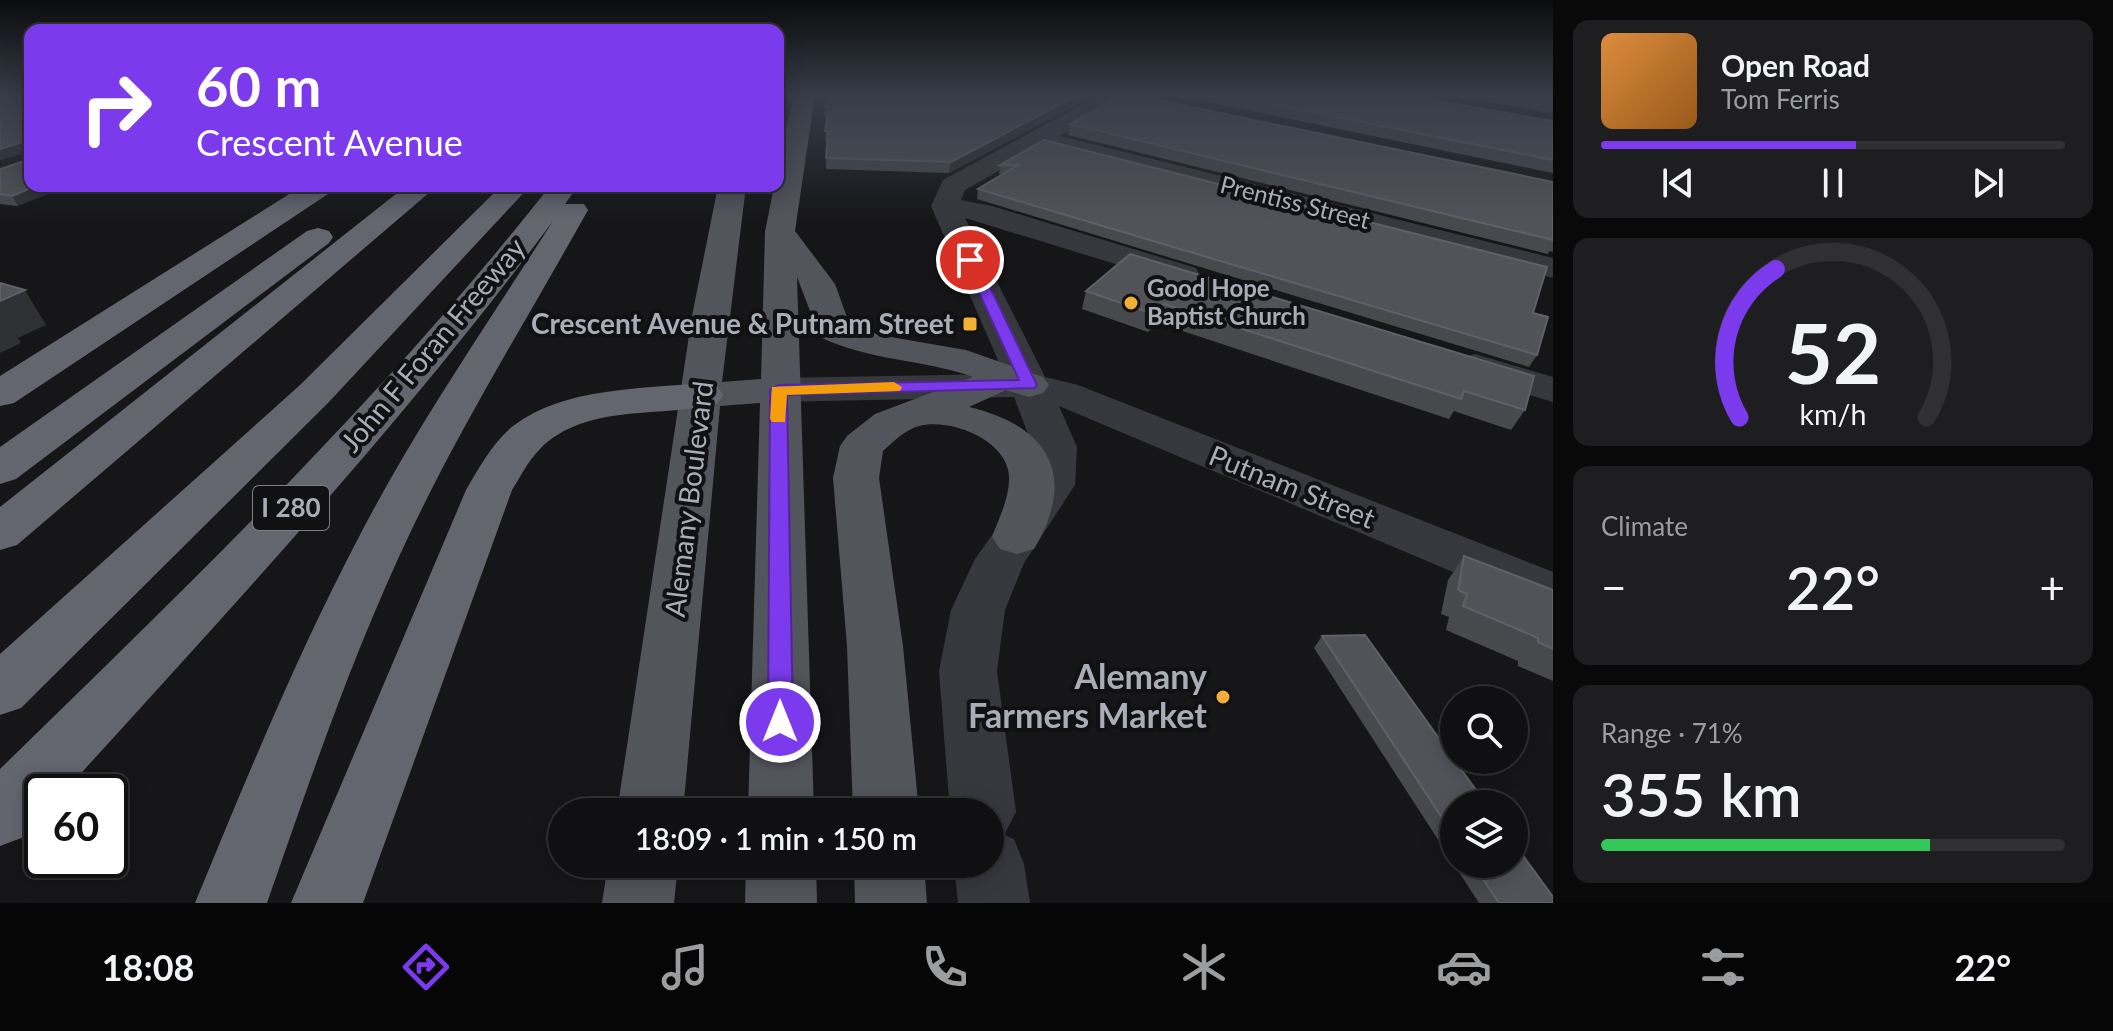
<!DOCTYPE html>
<meta charset="utf-8">
<style>
:root{--surface:#101012;--page:#1e1e20;--text:#f1f3f6;--muted:#9c9d9f;--line:#303032;--accent:#7c3aed}
body{margin:0;font-family:Lato,sans-serif;background:var(--page);color:var(--text);height:100vh;display:flex;flex-direction:column;font-size:30px;white-space:nowrap}
*{box-sizing:border-box;margin:0}
p{font-size:26px;color:var(--muted)}
.icon{flex:none;width:44px;height:44px;fill:none;stroke:currentColor;stroke-width:2;stroke-linecap:round;stroke-linejoin:round}
.map{position:relative;flex:1;overflow:hidden}
.drawer{display:flex;flex-direction:column;gap:20px;padding:20px;background:#09090a;width:560px}
.drawer>*{flex:none}
.top-card{position:absolute;left:24px;top:24px;width:760px;height:168px;border-radius:16px;box-shadow:0 4px 20px #0003,0 0 0 2px var(--line);background:#7c3aed;color:#fff;overflow:hidden}
.tools{position:absolute;left:1440px;top:686px;display:grid;gap:16px}
.tools a{display:grid;place-items:center;width:88px;height:88px;border-radius:50%;background:var(--surface);box-shadow:0 4px 20px #0003,0 0 0 2px var(--line);font-size:40px}
.speed{position:absolute;left:24px;top:774px;display:flex;gap:16px;font-size:40px;font-weight:700;text-align:center}
.speed>*{display:grid;place-content:center;width:104px;height:104px;border-radius:50%;background:var(--surface);box-shadow:0 4px 20px #0003,0 0 0 2px var(--line);line-height:1}
.speed .limit{border:4px solid #111;border-radius:12px;background:#fff;color:#111}
.pin{position:absolute;display:grid;place-items:center;width:68px;height:68px;color:#fff;margin:-34px;border:4px solid #fff;border-radius:50%;box-shadow:0 2px 8px #0007}
.me{position:absolute;width:88px;margin:-44px;rotate:0deg;stroke-linejoin:round;filter:drop-shadow(0 0 6px #0008)}
.turn{display:flex;align-items:center;gap:28px;height:168px;padding:0 40px;font-size:36px}
.turn .icon{width:104px;height:104px;stroke-width:2.5}
.turn b{display:block;font-size:56px;line-height:68px}
.big{font-size:60px;font-weight:600;line-height:1.1}
.drawer .tile{flex:1;display:flex;flex-direction:column;justify-content:center;gap:12px;min-width:0;padding:0 28px;border-radius:16px;background:var(--page)}
.drawer .dial{align-items:center;gap:0}
.dial svg{height:208px;overflow:visible;fill:none;stroke:var(--line);stroke-width:7;stroke-linecap:round;text-anchor:middle}
.dial text{fill:var(--text);stroke:none}
.song{display:flex;align-items:center;gap:24px}
.cover{width:96px;height:96px;border-radius:12px;background:linear-gradient(135deg,hsl(30 70% 55%),hsl(30 70% 35%))}
.played{height:8px;border-radius:4px;background:linear-gradient(90deg,var(--accent) 55%,var(--line) 55%)}
.keys{display:flex;justify-content:space-around;direction:ltr}
.heat{display:flex;justify-content:space-between;align-items:center;font-size:44px;direction:ltr}
.charge{height:12px;border-radius:6px;background:linear-gradient(90deg,#34c759 71%,var(--line) 0)}
.trip{position:absolute;left:548px;top:798px;width:456px;height:80px;border-radius:40px;background:var(--surface);box-shadow:0 4px 20px #0003,0 0 0 2px var(--line);font-weight:600;line-height:80px;text-align:center}
.tabs{display:flex;height:128px;justify-content:space-around;align-items:center;background:#060607;color:var(--muted)}
.tabs .icon{width:56px;height:56px}
.tabs .selected{color:var(--accent)}
.tabs b{font-size:36px;color:var(--text)}
main{display:flex;flex:1;min-height:0}
.map>svg:first-child{display:block}
.lines{fill:none;stroke-linecap:round;stroke-linejoin:round}
.minor{fill:#37383d;fill-rule:evenodd}
.major{fill:#53555c;fill-rule:evenodd}
.highway{fill:#63666e;fill-rule:evenodd}
.wall{fill:#47494d}
.shaded-wall{fill:#2f3033}
.building{fill:#525359;stroke:#5f6168;stroke-width:2}
.route{fill:#7c3aed;stroke:#51269a;stroke-width:2}
.slow{fill:#f59e0b}
.poi-dot{fill:#f2b134;stroke:#111113;stroke-width:3}
.labels{text-anchor:middle;stroke-width:8;stroke-linejoin:round;paint-order:stroke}
.far-street-label{font-size:24px;fill:#a8adb8;stroke:#111113}
.far-poi-label{font-size:24px;font-weight:bold;fill:#a8adb8;stroke:#111113;text-anchor:start}
.shield{fill:#111113;stroke:#7b7e86;stroke-width:2}
.shield-label{font-size:26px;font-weight:bold;fill:#a8adb8}
.poi-label{font-size:28px;font-weight:bold;fill:#a8adb8;stroke:#111113;text-anchor:end}
.street-label{font-size:28px;fill:#a8adb8;stroke:#111113}
.near-poi-label{font-size:34px;font-weight:bold;fill:#a8adb8;stroke:#111113;text-anchor:end}
</style>
<main>
<div class="map">
<svg width="1553" height="903" viewBox="0 0 1553 903">
<rect width="100%" height="100%" fill="#161618"/>
<g class="lines">
<!-- minor -->
<g class="minor">
<polygon points="1100,95 1127,95 1060,136 1553,258 1553,278 1042,146 965,190 961,200 992,206 1196,268 1200,275 1196,282 1184,285 965,218 1045,377 1078,385 1553,572 1553,614 1059,406 1077,447 1075,485 1024,563 1005,610 997,671 1016,812 1004,835 1014,839 1024,864 1030,903 958,903 954,864 990,864 990,812 950,812 939,671 951,610 975,559 1029,483 1033,447 1014,397 778,402 764,399 758,390 764,381 778,378 1004,374 931,206 943,180"/>
<polygon points="1475,354 1553,377 1553,402 1461,374 1456,366 1461,358"/>
</g>
<!-- major -->
<g class="major">
<path d="M793,95H815L795,231L835,284L849,323L879,335L966,350L1043,377L1049,385L1043,393L1029,397L1006,390L969,407C1049,426 1078,475 1034,549L1017,554L1000,549L992,537C999,518 1010,497 1009,476C1007,440 951,418 919,426C905,430 894,441 883,451L879,478L903,646L919,812H853L847,646L833,478L840,446L847,436L875,414L973,377C923,359 869,361 820,337L797,277L814,812H748L760,403L720,406L683,812H617L692,316L718,186H746L722,382L761,379L765,232L774,186H778V169Z"/>
<polygon points="608,864 678,864 674,903 602,903"/>
<polygon points="746,864 816,864 817,903 745,903"/>
<polygon points="854,864 924,864 927,903 855,903"/>
</g>
<!-- highway -->
<g class="highway">
<polygon points="302,186 335,186 331,192 14,403 0,406 0,376"/>
<polygon points="406,186 437,186 17,545 0,550 0,507"/>
<polygon points="501,186 530,186 328,403 21,708 0,715 0,654 300,385"/>
<path d="M550,186H578L565,204H584L588,210C529,316 464,420 412,529C354,650 311,777 267,903H195C247,777 298,652 362,531C418,424 488,323 553,221C404,422 232,607 64,792H42V816L24,837L0,846V769C191,583 385,396 550,186Z"/>
<polygon points="318,228 329,231 333,237 329,243 16,479 0,484 0,447 307,231"/>
<path d="M703,383L717,386L723,395L717,404C660,418 585,403 540,449C528,461 521,476 512,490L363,903H291L466,490C479,468 493,442 513,426C564,387 642,389 703,383Z"/>
</g>
</g>
<!-- wall -->
<g class="wall">
<polygon points="0,95 30,95 30,186 18,206 0,204 0,169 27,160 27,152 0,160"/>
<polygon points="829,95 1094,95 949,173 826,169 827,142 825,142 827,117 824,117 825,107"/>
<polygon points="1174,95 1405,95 1553,121 1553,173"/>
<polygon points="1448,95 1553,95 1553,113"/>
<polygon points="1070,124 1553,182 1553,252 1549,251 1548,254 1068,135"/>
<polygon points="1044,140 1533,313 1537,355 1529,367 977,199 978,189 1002,174 999,174 1000,165"/>
<polygon points="1130,254 1525,410 1511,430 1454,411 1449,419 1158,323 1148,332 1082,309 1086,291"/>
<polygon points="1464,556 1553,590 1553,681 1518,666 1518,661 1446,630 1449,617 1441,614 1448,580"/>
<polygon points="1322,636 1454,804 1454,864 1514,864 1553,903 1479,903 1314,648"/>
</g>
<!-- shaded-wall -->
<g class="shaded-wall">
<polygon points="1078,95 1094,95 949,173 951,162"/>
<polygon points="26,141 30,151 0,160 0,149"/>
<polygon points="36,186 68,186 18,206 12,196"/>
<polygon points="25,290 46,325 18,338 21,343 0,353 0,301"/>
<polygon points="1164,304 1158,323 1148,332 1154,314"/>
</g>
<!-- building -->
<g class="building">
<polygon points="0,95 30,95 30,186 36,186 12,196 0,194 0,169 27,160 26,141 0,149"/>
<polygon points="829,95 1078,95 951,162 826,158 828,131 825,131 829,107 825,107"/>
<polygon points="1123,95 1134,95 1553,182 1553,240 1070,124"/>
<polygon points="1226,95 1405,95 1553,121 1553,160"/>
<polygon points="1512,95 1553,95 1553,102"/>
<polygon points="1044,140 1547,267 1533,313 1548,317 1537,355 978,189 1018,165 1000,165"/>
<polygon points="1130,254 1534,376 1525,410 1464,391 1461,399 1164,304 1154,314 1086,291"/>
<polygon points="0,283 25,290 0,301"/>
<polygon points="1464,556 1553,590 1553,649 1538,642 1538,638 1463,606 1467,594 1458,590"/>
<polygon points="1365,635 1486,804 1454,804 1454,836 1322,636"/>
<polygon points="1514,843 1553,897 1553,903 1499,903 1473,864 1514,864"/>
</g>
<!-- sky -->
<linearGradient id="sky" x2="0" y2="1"><stop stop-color="#0c0c0d"/><stop offset="0.43" stop-color="#363c48"/><stop offset="1" stop-color="#363c48" stop-opacity="0"/></linearGradient>
<rect width="1553" height="221" fill="url(#sky)"/>
<!-- route -->
<polygon class="route" points="970,256 977,260 1037,385 1035,388 787,395 793,722 789,729 780,733 771,729 768,722 770,390 778,385 1019,380 964,260"/>
<!-- slow -->
<polygon class="slow" points="894,382 902,387 900,391 787,395 785,422 772,422 770,419 772,387"/>
<!-- markers -->
<g class="poi-dot">
<circle cx="1131" cy="303" r="8"/>
<rect x="962" y="316" width="16" height="16" rx="4"/>
<circle cx="1223" cy="697" r="8"/>
</g>
<g class="labels">
<!-- far-street labels -->
<g class="far-street-label">
<text transform="translate(1295 203) rotate(14)" y="8">Prentiss Street</text>
</g>
<!-- far-poi labels -->
<g class="far-poi-label">
<text x="1147" y="297">Good Hope<tspan x="1147" dy="28">Baptist Church</tspan></text>
</g>
<!-- shield labels -->
<rect class="shield" x="253" y="486" width="76" height="44" rx="6"/>
<g class="shield-label">
<text x="291" y="517">I 280</text>
</g>
<!-- poi labels -->
<g class="poi-label">
<text x="954" y="334">Crescent Avenue &amp; Putnam Street</text>
</g>
<!-- street labels -->
<g class="street-label">
<text transform="translate(433 345) rotate(-50)" y="10">John F Foran Freeway</text>
<text transform="translate(1292 487) rotate(22)" y="10">Putnam Street</text>
<text transform="translate(689 499) rotate(-83)" y="10">Alemany Boulevard</text>
</g>
<!-- near-poi labels -->
<g class="near-poi-label">
<text x="1207" y="689">Alemany<tspan x="1207" dy="39">Farmers Market</tspan></text>
</g>
</g>
</svg>
<div class="tools">
<a><svg class="icon" aria-label="search" viewBox="0 0 24 24"><circle cx="10" cy="10" r="6"/><path d="M15 15l6 6"/></svg></a>
<a><svg class="icon" aria-label="layers" viewBox="0 0 24 24"><path d="M12 4l9 5-9 5-9-5zM3 14l9 5 9-5"/></svg></a>
</div>
<div class="speed"><div class="limit">60</div></div>
<div class="pin" style="left:970px;top:260px;background:#d93025"><svg class="icon" aria-label="arrive" viewBox="0 0 24 24"><path d="M6 21V4h12l-3 4 3 4H6"/></svg></div>
<svg class="me" style="left:780px;top:722px" viewBox="-20 -20 40 40"><circle r="17" fill="#7c3aed" stroke="#fff" stroke-width="3"/><path d="M0-11L8 9 0 5-8 9z" fill="#fff"/></svg>
<div class="trip">18:09 · 1 min · 150 m</div>
<div class="top-card">
<div class="turn"><svg class="icon" aria-label="right" viewBox="0 0 24 24"><path d="M7 20v-9h11M14 6l5 5-5 5"/></svg><div><b>60 m</b>Crescent Avenue</div></div>
</div>
</div>
<section class="drawer">
<div class="tile">
<div class="song"><i class="cover"></i><div><b>Open Road</b><p>Tom Ferris</p></div></div>
<div class="played"></div>
<div class="keys"><svg class="icon" aria-label="previous" viewBox="0 0 24 24"><path d="M18 5L8 12l10 7zM5 5v14"/></svg><svg class="icon" aria-label="pause" viewBox="0 0 24 24"><path d="M8 5v14M16 5v14"/></svg><svg class="icon" aria-label="next" viewBox="0 0 24 24"><path d="M6 5l10 7-10 7zM19 5v14"/></svg></div>
</div>
<div class="tile dial"><svg viewBox="0 0 100 80">
<path d="M14 69A42 42 0 1 1 86 69"/>
<path d="M14 69A42 42 0 0 1 28 12" stroke="#7c3aed"/>
<text x="50" y="56" font-size="32" font-weight="700">52</text>
<text x="50" y="72" font-size="11">km/h</text>
</svg></div>
<div class="tile"><p>Climate</p>
<div class="heat"><a>−</a><b class="big">22°</b><a>+</a></div>
</div>
<div class="tile"><p>Range · 71%</p><b class="big">355 km</b><div class="charge"></div></div>
</section>
</main>
<nav class="tabs">
<b>18:08</b>
<svg class="icon selected" aria-label="directions" viewBox="0 0 24 24"><path d="M12 3l9 9-9 9-9-9zM9 14v-3h6M13 9l2 2-2 2"/></svg>
<svg class="icon" aria-label="music" viewBox="0 0 24 24"><path d="M9 18V5l10-2v13"/><circle cx="6" cy="18" r="3"/><circle cx="16" cy="16" r="3"/></svg>
<svg class="icon" aria-label="phone" viewBox="0 0 24 24"><path d="M5 4h4l2 5-3 2q2 4 5 5l2-3 5 2v4C11 20 4 13 5 4z"/></svg>
<svg class="icon" aria-label="climate" viewBox="0 0 24 24"><path d="M12 3v18M4 7l16 10M4 17L20 7"/></svg>
<svg class="icon" aria-label="car" viewBox="0 0 24 24"><path d="M5 17H2v-5l4-1 3-4h7l3 4 3 1v5h-3M9 17h6M6 11h13"/><circle cx="7" cy="17" r="2"/><circle cx="17" cy="17" r="2"/></svg>
<svg class="icon" aria-label="filters" viewBox="0 0 24 24"><path d="M4 7h16M4 17h16"/><circle cx="9" cy="7" r="2"/><circle cx="15" cy="17" r="2"/></svg>
<b>22°</b>
</nav>
